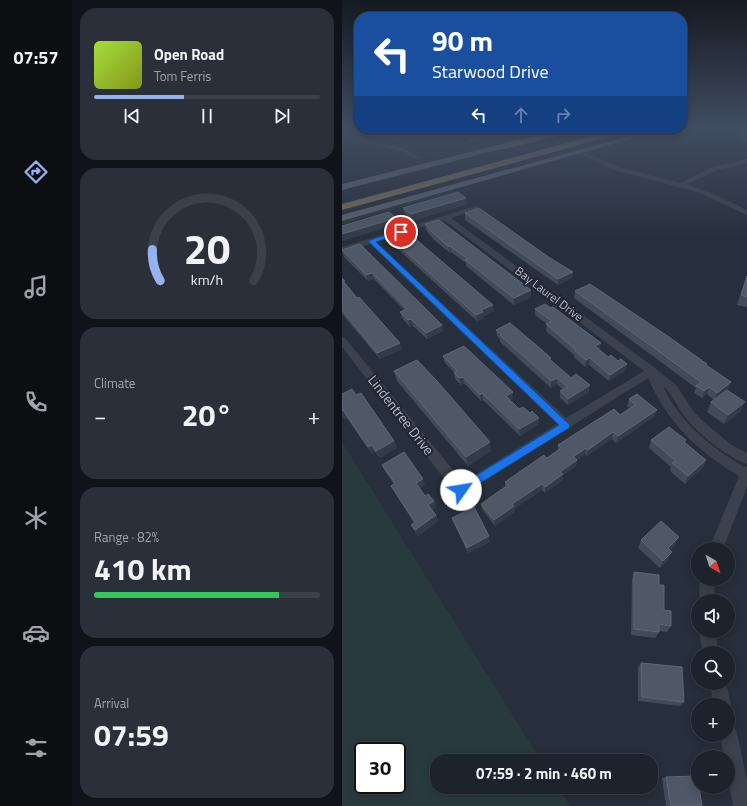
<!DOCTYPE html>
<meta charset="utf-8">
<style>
:root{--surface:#1d232d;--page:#2a2f39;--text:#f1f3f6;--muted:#a0a4aa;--line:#3b4049;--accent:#96b2ee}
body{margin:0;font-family:"Titillium Web",sans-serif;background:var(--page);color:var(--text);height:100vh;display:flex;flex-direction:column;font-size:15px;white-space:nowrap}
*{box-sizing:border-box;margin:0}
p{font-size:13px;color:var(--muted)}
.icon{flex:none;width:22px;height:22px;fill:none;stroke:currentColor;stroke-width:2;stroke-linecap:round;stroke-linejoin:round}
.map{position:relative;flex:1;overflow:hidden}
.side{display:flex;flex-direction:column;gap:8px;padding:8px;background:#101319;width:270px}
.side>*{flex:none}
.banner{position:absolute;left:12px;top:12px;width:333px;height:122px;border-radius:16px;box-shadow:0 2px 10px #0003,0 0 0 1px var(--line);background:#1a4fa0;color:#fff;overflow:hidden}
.needle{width:26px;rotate:141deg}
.fabs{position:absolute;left:349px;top:542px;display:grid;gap:8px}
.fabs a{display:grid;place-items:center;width:44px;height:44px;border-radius:50%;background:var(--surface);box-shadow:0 2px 10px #0003,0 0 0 1px var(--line);font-size:20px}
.speed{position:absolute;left:12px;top:742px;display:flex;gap:8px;font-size:20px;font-weight:700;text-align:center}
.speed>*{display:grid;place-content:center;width:52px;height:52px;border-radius:50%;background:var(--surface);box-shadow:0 2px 10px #0003,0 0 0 1px var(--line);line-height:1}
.speed .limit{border:2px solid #111;border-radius:6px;background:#fff;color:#111}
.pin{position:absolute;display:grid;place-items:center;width:34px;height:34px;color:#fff;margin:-17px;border:2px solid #fff;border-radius:50%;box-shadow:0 1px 4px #0007}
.me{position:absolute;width:44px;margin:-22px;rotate:58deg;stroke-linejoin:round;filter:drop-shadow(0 0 3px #0008)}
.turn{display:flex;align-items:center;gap:14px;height:84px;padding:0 12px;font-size:18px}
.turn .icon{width:52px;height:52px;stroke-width:2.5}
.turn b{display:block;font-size:28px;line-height:34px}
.lanes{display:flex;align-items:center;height:38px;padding:0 12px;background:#0003;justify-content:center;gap:20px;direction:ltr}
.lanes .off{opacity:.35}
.big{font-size:30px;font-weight:700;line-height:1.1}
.side .tile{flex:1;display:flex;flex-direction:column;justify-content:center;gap:6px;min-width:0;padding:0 14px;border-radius:16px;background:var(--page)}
.side .dial{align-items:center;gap:0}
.dial svg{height:104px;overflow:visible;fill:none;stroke:var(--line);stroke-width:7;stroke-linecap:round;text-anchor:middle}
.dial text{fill:var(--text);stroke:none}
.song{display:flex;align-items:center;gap:12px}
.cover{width:48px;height:48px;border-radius:6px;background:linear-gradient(135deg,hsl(80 70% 55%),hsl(70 70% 35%))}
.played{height:4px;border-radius:2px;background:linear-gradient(90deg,var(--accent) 40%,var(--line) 40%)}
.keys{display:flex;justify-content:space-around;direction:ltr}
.heat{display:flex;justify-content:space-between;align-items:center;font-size:22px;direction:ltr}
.charge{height:6px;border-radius:3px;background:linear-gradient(90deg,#34c759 82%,var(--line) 0)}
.trip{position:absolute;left:88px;top:754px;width:228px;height:40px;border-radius:16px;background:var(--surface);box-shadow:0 2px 10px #0003,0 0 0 1px var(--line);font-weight:700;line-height:40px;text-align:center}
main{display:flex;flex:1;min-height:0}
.dock{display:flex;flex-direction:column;width:72px;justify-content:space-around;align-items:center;background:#0c0e12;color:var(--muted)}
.dock .icon{width:28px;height:28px}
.dock .current{color:var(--accent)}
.dock b{font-size:18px;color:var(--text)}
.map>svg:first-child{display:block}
.green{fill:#293a3e;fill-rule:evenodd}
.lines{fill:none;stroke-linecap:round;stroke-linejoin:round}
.minor{fill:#3b414d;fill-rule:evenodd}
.major{fill:#59606d;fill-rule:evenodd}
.highway{fill:#726a59;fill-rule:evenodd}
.wall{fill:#424b5a}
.shaded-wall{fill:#323b49}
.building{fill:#4e5866;stroke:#5f6775}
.route{fill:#1a73e8;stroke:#114b97}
.labels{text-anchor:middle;stroke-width:4;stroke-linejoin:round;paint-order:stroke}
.far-street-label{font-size:12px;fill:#b7bcc8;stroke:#202632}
.street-label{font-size:14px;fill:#b7bcc8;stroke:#202632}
</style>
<main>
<nav class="dock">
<b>07:57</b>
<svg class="icon current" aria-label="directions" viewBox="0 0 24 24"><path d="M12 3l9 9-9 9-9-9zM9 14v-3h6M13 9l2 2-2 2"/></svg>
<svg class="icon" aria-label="music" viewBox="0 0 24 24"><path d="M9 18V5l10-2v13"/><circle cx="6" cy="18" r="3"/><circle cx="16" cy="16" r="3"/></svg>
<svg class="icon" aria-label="phone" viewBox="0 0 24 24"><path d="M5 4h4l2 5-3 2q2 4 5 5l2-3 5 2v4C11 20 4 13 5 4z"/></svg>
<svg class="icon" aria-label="climate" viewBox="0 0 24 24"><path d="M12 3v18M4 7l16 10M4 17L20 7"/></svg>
<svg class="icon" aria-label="car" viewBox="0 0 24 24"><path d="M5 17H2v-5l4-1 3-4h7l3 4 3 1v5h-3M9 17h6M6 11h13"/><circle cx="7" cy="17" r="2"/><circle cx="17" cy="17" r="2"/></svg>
<svg class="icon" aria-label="filters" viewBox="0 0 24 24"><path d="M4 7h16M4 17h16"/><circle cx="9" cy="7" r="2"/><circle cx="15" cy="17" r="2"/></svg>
</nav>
<section class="side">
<div class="tile">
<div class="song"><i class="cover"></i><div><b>Open Road</b><p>Tom Ferris</p></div></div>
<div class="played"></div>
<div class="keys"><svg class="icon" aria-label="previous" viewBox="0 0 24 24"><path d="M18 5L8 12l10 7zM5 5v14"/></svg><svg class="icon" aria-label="pause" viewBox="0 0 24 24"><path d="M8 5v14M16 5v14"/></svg><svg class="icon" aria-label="next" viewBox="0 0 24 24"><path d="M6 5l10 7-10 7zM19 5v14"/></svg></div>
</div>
<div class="tile dial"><svg viewBox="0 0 100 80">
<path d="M14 69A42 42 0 1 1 86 69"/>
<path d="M14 69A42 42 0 0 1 8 45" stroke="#96b2ee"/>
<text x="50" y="56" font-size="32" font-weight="700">20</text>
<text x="50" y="72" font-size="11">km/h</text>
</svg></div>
<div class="tile"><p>Climate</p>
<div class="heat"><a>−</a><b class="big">20°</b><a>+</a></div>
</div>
<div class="tile"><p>Range · 82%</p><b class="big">410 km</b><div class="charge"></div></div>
<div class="tile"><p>Arrival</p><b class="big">07:59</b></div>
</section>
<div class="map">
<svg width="405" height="806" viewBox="0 0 405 806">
<rect width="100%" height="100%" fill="#272f3c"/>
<!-- green -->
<g class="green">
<polygon points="111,190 114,192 0,224 0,221"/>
<path d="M0,442L199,761H95V787H216L228,806H0ZM21,751H55V785H21Z"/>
</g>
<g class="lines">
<!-- minor -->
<g class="minor">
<path d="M2,128C13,128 18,137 27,140C44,146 63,145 77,158L72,159L59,151L22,142Z"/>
<polygon points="238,150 277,167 338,183 368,168 405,159 405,163 373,171 345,184 376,196 405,210 405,215 355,192 272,170 236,153 235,152"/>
<path d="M134,206L136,207V209L109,218L313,368L335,386L351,411L362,422L388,444L405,453V464C385,457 356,434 343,417C335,407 331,395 321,386C337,422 369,447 402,467L405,466V487L381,549H367L397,476C356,452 325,422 306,378L119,496L114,494L0,347V337L3,338L121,482L215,424L28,244L0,252V247ZM102,220L302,371L224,418L34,242Z"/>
<polygon points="358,579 372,579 373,601 357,601"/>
<polygon points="357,631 373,631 377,653 361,653"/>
<polygon points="368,683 384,683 389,705 386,711 386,705 371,705"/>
<polygon points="386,724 392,727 395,733 405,780 405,806 391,806 386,778 386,757 382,757 378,735 386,735"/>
</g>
<!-- major -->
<g class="major">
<polygon points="219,129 230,129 204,137 200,135"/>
<polygon points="313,129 324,129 0,221 0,215"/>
<polygon points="176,140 180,142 179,144 0,190 0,184"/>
</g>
<!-- highway -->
<g class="highway">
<polygon points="228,129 243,129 239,131 162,149 158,146 162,143"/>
<polygon points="276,129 289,129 288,131 0,210 0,204"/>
</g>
</g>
<!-- wall -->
<g class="wall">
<polygon points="40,129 91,129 92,130 66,136 67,139 54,142"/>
<polygon points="112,129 172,129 172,132 130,142"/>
<polygon points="405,129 405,142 397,135 398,130"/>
<polygon points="124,198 125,204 70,221 63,214 61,208"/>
<polygon points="123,213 208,258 231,272 230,278 216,285 123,220"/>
<polygon points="83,224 189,297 172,305 124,266 124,263 109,252 108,253 92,240 84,230"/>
<polygon points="46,236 152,311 142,316 142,318 135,321 48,242"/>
<polygon points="0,250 100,325 101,331 85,339 71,326 68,327 60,318 58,312 62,310 32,279 26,281 2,257"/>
<polygon points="405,276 405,307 395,305"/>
<polygon points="0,278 5,286 60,349 38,359 0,314"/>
<polygon points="233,291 365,366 389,382 386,389 372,400 365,394 360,398 352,393 354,388 232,298"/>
<polygon points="193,309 258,350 284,370 267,381 247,365 243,367 232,357 232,355 204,331 205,324 193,315"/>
<polygon points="154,330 209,358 209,360 247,392 226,405 218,398 218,391 221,390 215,384 209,388 158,342 158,339 155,336"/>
<polygon points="101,356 171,392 171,399 168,401 177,409 197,424 178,436 141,400 139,401 122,383 119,385 113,379 112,372 103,363"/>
<polygon points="52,371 149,451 126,466 55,381"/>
<polygon points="0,394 14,395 52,441 55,448 38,458 33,452 30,454 5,418 2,419 0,416"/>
<polygon points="287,399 313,416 274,443 270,439 245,456 243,454 235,460 234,466 221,475 221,480 203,493 200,490 172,509 173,512 153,526 140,509 139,504 163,487 163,482 205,458 216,450 216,445 278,415 288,408 285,406"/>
<polygon points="369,402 398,412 382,424 365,412"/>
<polygon points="309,440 344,440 343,443 364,460 361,467 343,484 328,471 329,467 307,448"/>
<polygon points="40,465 83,485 78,488 83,496 92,501 94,507 90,510 94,515 96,521 76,536 72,530 69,525 72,523 52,491 49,486 52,484 43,471"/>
<polygon points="110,518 148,542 126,553 112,523"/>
<polygon points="299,540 333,545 328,550 326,560 318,568 296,548"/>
<polygon points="292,572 317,585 322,610 329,626 325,632 317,631 317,632 313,638 289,635 290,579"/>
<polygon points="299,663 342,702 337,706 296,701 296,668"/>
<polygon points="324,777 360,806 324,806 320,778"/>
</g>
<!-- shaded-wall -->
<g class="shaded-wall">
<polygon points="62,129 91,129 92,130 66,136 67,139 54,142 52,132"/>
<polygon points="138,129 172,129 172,132 130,142 129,131"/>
<polygon points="124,198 125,204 70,221 69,214"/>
<polygon points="54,218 56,224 0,241 0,234"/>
<polygon points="108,246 109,252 108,253 107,247"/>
<polygon points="231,272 230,278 216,285 216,279"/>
<polygon points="30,273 32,279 26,281 24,275"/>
<polygon points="189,290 189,297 172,305 172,298"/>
<polygon points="151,305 152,311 142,316 142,318 135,321 134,315 139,310"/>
<polygon points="69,319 71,326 68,327 66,320"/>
<polygon points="100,325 101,331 85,339 84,333"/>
<polygon points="58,343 60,349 38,359 35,353"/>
<polygon points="259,343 258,350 253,346"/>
<polygon points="248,358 247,365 243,367 244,360"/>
<polygon points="285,364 284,370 267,381 268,375"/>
<polygon points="121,377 122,383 119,385 117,378"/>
<polygon points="215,378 215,384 209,388 209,381"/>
<polygon points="389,382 386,389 372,400 375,393"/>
<polygon points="248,385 247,392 226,405 226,399"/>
<polygon points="367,387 365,394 360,398 362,391"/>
<polygon points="171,392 171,399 164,403 164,396"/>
<polygon points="140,393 141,400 139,401 138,395"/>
<polygon points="403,402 398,412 382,424 386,415"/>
<polygon points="1,410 5,418 2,419 0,416 0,411"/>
<polygon points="315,410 313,416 274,443 276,436"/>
<polygon points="197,418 197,424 178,436 177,429"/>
<polygon points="271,432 270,439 245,456 246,450"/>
<polygon points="52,441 55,448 38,458 34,451"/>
<polygon points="148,442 149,451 126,466 124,457"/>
<polygon points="30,445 33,452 30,454 26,447"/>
<polygon points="244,448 243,454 235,460 234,466 221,475 221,480 203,493 203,487 231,457"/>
<polygon points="364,460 361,467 343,484 346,476"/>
<polygon points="81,479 83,485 76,489 74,483"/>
<polygon points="200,484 200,490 172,509 173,512 153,526 152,520 170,504"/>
<polygon points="92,501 94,507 89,511 86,505"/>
<polygon points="94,515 96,521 76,536 73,530"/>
<polygon points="147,536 148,542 126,553 125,548"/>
<polygon points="337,537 333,545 322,556 326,548"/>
<polygon points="330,552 326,560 318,568 321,561"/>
</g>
<!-- building -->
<g class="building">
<polygon points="49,129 65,129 52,132"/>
<polygon points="126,129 138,129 129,131"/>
<polygon points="405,129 405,135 398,130"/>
<polygon points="116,192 124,198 69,214 61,208"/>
<polygon points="137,208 208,258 231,272 216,279 123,213"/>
<polygon points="47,212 54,218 0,234 0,226"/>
<polygon points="97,220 189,290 172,298 123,260 126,259 108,246 107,247 91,233 83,224"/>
<polygon points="63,230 151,305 139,310 141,312 134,315 46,236"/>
<polygon points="18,244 100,325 84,333 69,319 66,320 58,312 65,309 30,273 24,275 0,250"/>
<polygon points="405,276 405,297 399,295"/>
<polygon points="0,278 3,281 1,281 15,298 17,297 58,343 35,353 0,310"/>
<polygon points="248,284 327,337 365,364 364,365 389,382 375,393 367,387 362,391 354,386 359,382 233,291"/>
<polygon points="203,304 209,308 211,307 259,343 253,346 266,357 269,355 276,361 279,359 285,364 268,375 248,358 244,360 233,351 234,350 204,324 210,321 193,309"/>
<polygon points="168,323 193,344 209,358 207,359 229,378 234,374 248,385 226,399 218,391 226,387 215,378 209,381 158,335 159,334 154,330"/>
<polygon points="122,346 171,392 164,396 177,409 181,407 188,413 190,411 197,418 177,429 140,393 138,395 121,377 117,378 112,373 115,371 101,356"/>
<polygon points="75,360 95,381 148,442 124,457 52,371"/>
<polygon points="10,389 14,395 19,393 52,441 34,451 30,445 26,447 1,410 0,411 0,394"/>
<polygon points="385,390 403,402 386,415 369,402"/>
<polygon points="295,394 315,410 276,436 271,432 246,450 244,448 231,457 235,460 218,472 221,474 203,487 200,484 170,504 172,506 152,520 139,504 166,485 163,482 202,455 205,458 219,448 216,445 272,409 278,415 293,405 287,399"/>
<polygon points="327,427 344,440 342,442 364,460 346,476 330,463 334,461 309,440"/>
<polygon points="62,452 81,479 74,483 83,496 86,494 92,501 86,505 94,515 73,530 69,525 73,522 49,486 53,483 40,465"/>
<polygon points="132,507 147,536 125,548 110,518"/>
<polygon points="319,521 337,537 326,548 330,552 321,561 299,540"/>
<polygon points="292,572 317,575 317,585 322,585 322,610 329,611 329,626 317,624 317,632 292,629"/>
<polygon points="299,663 340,667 342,702 300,697"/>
<polygon points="355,776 356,787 357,787 360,806 329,806 324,777"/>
</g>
<!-- sky -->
<linearGradient id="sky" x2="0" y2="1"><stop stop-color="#151a21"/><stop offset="0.53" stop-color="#414d61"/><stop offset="1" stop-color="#414d61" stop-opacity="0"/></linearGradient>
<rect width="405" height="241" fill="url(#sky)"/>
<!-- route -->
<polygon class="route" points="57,230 62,232 34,242 228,425 227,428 119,495 115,494 114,490 115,487 217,425 26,241"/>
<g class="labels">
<!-- far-street labels -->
<g class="far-street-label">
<text transform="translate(207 294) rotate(37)" y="4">Bay Laurel Drive</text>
</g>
<!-- street labels -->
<g class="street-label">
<text transform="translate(59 415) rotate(52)" y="5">Lindentree Drive</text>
</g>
</g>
</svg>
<div class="fabs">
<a><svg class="needle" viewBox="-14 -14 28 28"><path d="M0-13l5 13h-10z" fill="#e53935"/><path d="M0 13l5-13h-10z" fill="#a0a4aa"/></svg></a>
<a><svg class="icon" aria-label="sound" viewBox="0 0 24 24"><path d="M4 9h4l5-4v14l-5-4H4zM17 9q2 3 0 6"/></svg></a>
<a><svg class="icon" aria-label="search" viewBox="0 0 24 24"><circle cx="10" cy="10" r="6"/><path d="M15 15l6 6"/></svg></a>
<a>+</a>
<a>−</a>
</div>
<div class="speed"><div class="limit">30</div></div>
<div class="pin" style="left:59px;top:232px;background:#d93025"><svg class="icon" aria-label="arrive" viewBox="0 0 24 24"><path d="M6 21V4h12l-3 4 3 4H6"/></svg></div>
<svg class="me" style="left:119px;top:490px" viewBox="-20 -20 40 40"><circle r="19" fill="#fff"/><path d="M0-13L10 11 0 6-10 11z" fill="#1a73e8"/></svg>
<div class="trip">07:59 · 2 min · 460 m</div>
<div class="banner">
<div class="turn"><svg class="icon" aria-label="left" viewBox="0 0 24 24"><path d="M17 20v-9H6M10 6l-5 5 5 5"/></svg><div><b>90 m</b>Starwood Drive</div></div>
<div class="lanes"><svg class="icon" aria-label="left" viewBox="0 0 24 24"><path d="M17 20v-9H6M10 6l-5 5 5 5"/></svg><svg class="icon off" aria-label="ahead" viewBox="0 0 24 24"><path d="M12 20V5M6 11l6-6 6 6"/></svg><svg class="icon off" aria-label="right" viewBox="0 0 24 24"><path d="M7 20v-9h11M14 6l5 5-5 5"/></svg></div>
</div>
</div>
</main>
